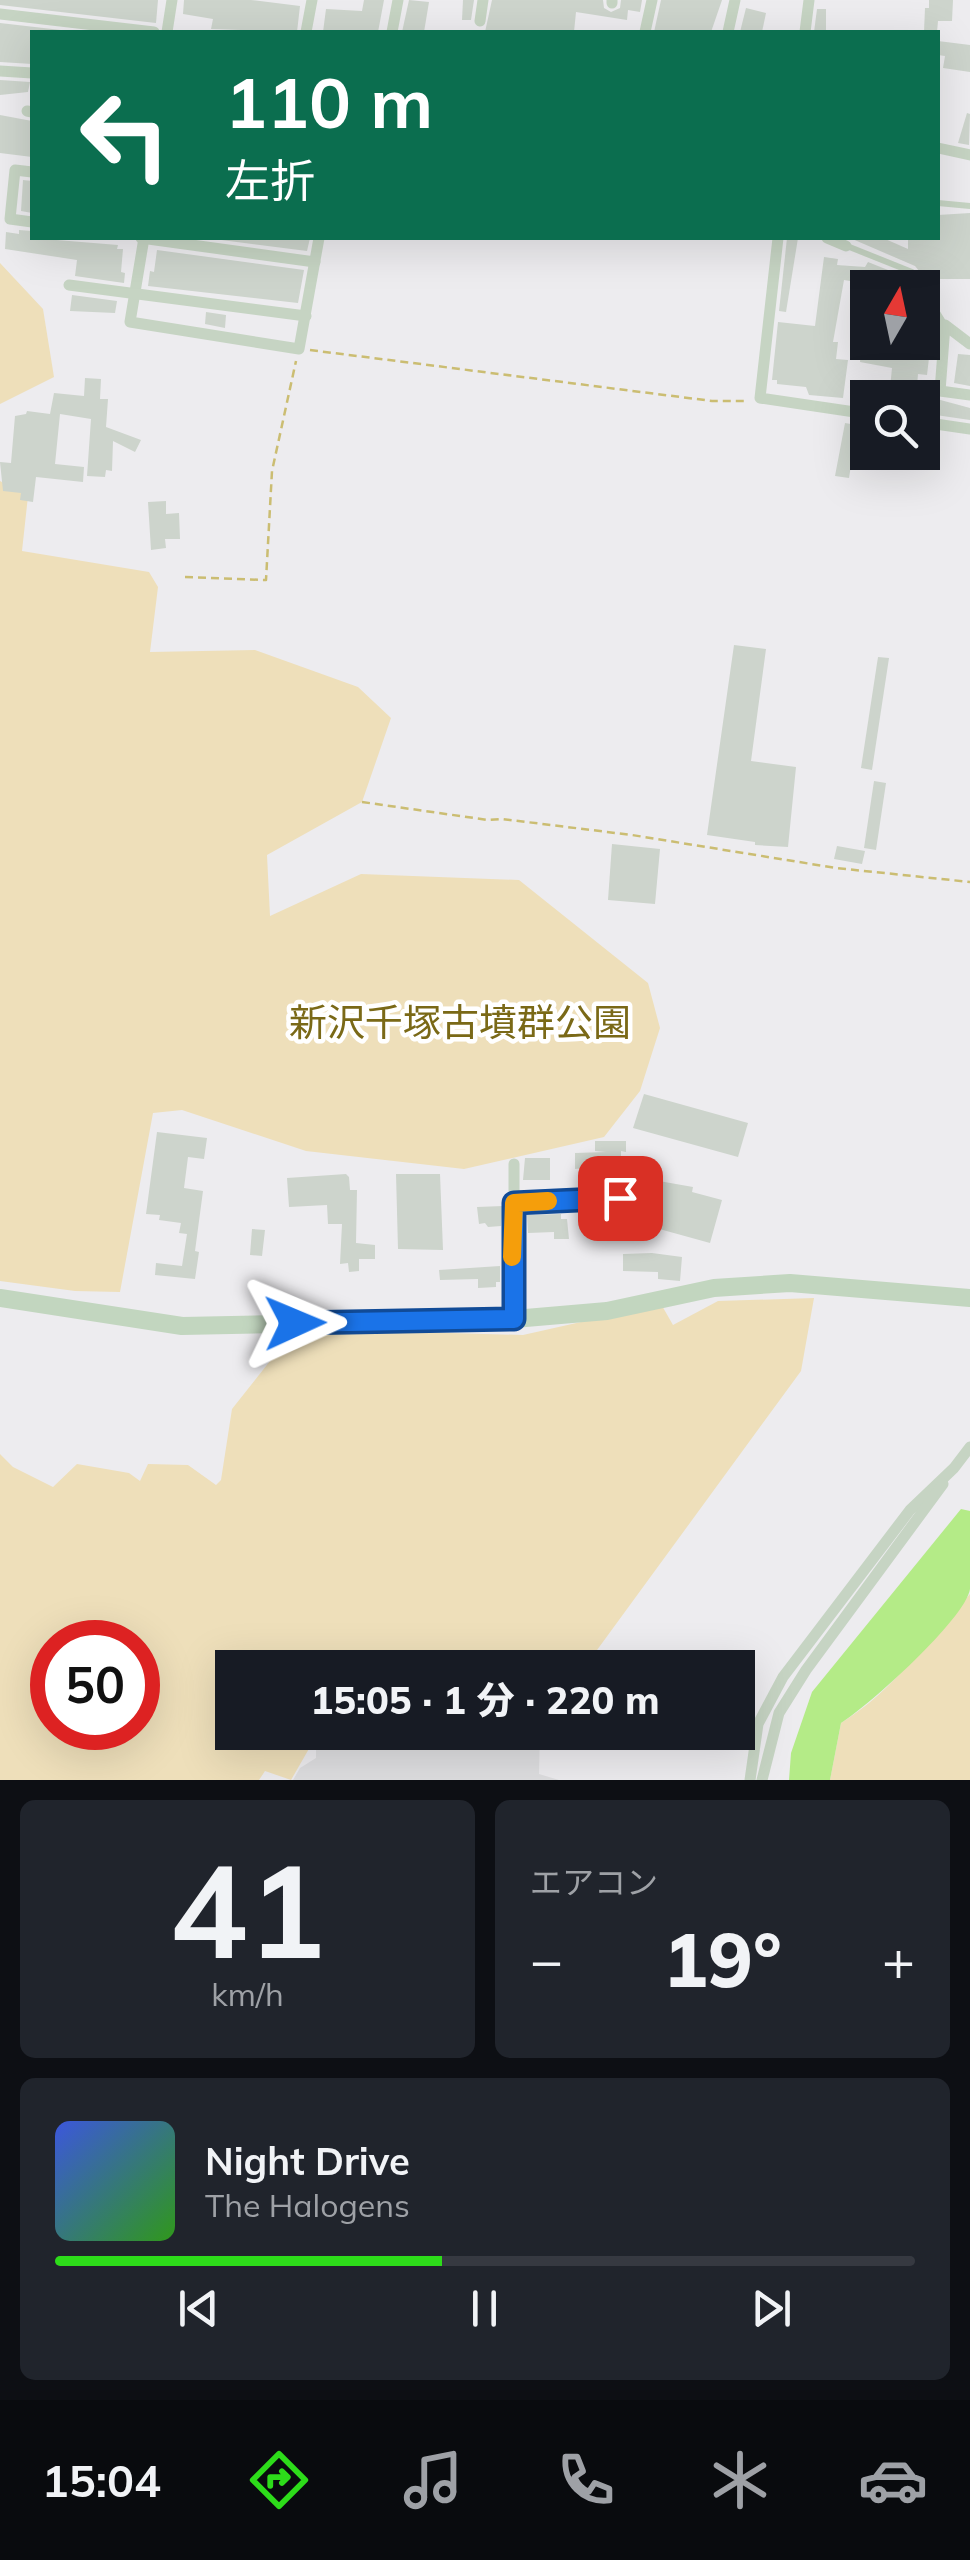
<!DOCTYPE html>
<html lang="ja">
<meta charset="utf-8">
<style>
:root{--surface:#171b24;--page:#20242c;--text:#f1f3f6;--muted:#9ea1a6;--line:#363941;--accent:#2ddc1a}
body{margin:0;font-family:Mulish,"Noto Sans JP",sans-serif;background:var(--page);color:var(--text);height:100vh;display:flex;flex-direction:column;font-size:38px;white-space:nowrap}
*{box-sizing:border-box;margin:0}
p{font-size:32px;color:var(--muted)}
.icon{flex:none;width:55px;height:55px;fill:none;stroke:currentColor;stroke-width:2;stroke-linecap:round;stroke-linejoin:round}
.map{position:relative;height:1780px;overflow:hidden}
.drawer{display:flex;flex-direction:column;gap:20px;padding:20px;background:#0d0f14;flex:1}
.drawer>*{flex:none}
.banner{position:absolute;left:30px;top:30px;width:910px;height:210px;border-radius:0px;box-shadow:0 10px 40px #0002;background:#0b6e4f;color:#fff;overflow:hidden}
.needle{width:65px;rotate:9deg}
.fabs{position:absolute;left:850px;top:270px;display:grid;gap:20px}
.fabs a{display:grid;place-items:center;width:90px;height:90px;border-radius:0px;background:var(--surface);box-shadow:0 10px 40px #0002;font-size:50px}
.speed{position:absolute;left:30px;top:1620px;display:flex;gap:20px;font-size:50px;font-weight:700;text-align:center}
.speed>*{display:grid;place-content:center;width:130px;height:130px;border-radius:50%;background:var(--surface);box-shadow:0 10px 40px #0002;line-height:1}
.speed .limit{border:15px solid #d22;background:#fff;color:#111}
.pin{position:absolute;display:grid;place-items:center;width:85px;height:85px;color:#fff;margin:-42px;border-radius:20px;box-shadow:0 5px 15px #0006}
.me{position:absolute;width:110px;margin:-55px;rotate:89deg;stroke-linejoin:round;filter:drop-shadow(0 0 8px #0008)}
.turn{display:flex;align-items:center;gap:35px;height:210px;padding:0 30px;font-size:45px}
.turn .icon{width:130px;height:130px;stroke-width:2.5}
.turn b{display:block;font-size:70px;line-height:85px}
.big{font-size:75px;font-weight:800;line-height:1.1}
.drawer .widget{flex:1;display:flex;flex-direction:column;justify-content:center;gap:15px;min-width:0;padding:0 35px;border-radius:15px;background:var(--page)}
.drawer .dial{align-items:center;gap:0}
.dial b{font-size:130px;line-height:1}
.song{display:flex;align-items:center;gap:30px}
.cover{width:120px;height:120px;border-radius:15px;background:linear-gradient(135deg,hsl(230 70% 55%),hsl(110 70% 35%))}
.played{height:10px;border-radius:5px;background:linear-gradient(90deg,var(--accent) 45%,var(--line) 45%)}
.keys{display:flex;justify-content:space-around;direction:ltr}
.heat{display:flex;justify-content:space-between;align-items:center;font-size:55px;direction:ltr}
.drawer .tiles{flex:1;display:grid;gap:20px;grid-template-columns:1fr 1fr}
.widget:last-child{grid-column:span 2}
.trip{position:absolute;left:215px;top:1650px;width:540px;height:100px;border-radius:0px;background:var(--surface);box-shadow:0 10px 40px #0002;font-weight:800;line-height:100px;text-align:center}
.dock{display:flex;height:160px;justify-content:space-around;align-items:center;background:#090b0e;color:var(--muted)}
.dock .icon{width:70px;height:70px}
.dock .selected{color:var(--accent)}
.dock b{font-size:45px;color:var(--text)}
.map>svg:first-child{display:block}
.education{fill:#dedee0}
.green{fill:#eedfba;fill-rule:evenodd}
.water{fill:#b4eb87}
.building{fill:#cdd4cc}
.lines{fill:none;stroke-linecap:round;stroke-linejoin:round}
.path{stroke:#cbbd72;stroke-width:2.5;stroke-dasharray:8 5;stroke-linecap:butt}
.lane{stroke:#c6d4c3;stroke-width:6}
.street{stroke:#c6d4c3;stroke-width:11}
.secondary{stroke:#c2d6bf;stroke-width:18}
.route-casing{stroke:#114b97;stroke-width:25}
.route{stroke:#1a73e8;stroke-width:18}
.slow{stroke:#f59e0b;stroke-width:18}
.labels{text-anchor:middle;stroke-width:9;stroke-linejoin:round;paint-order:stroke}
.park-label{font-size:38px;fill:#7a6917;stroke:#fff}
</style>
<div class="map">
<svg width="970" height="1780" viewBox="0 0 970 1780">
<rect width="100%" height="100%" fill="#edecef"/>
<!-- education -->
<polygon class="education" points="373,1733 540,1733 539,1774 559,1780 293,1780 300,1768 316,1758 316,1750"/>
<!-- green -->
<g class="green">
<polygon points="0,263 43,309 54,377 0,404"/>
<polygon points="0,481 28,496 22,551 149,572 158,587 150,652 255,650 358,687 391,718 362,802 267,855 270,916 361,874 519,880 648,983 660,1028 640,1091 604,1137 464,1169 306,1151 182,1110 153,1113 120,1292 75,1291 0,1281"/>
<path d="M814,1298L801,1371L589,1661L578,1668H232V1732L370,1733L310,1747L291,1780L265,1771L259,1780H0V1454L13,1467L53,1487L77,1464L129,1473L140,1481L148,1464L188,1465L216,1485L221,1480L232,1409L274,1356L311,1329L523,1335L661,1304L673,1325L718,1301ZM52,1642H138V1728H52Z"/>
<path d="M970,1594V1780H830L841,1723C895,1690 928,1639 970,1594Z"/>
</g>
<!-- water -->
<path class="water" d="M961,1509L970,1511C970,1536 970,1565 970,1589C966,1618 869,1706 841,1723L830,1780H789L791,1753L812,1692Z"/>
<!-- building -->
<g class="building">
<polygon points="0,0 158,0 156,23 0,5"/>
<polygon points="184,0 251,0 300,6 297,32 211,29 213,19 183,14"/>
<polygon points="364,0 384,0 378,32 323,32 326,9 362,11"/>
<polygon points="409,0 429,2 424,32 402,32"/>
<polygon points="463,0 474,0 471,20 462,20"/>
<polygon points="492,0 603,0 604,8 611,12 620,8 621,0 642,0 640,12 628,10 627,20 576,12 574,32 485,32"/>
<polygon points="661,0 722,0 711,32 654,32"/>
<polygon points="929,0 953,0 952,21 938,21 937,32 924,32 925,8 929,8"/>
<polygon points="746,8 766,13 762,32 740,32"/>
<polygon points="817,9 826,9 826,32 814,32"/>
<polygon points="0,23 78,32 32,32 32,64 0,62"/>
<polygon points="938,41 970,45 970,72 943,68 945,56 938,55"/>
<polygon points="0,80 30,82 28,92 0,95"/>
<polygon points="967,113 970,114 969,145 958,143"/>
<polygon points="0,115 32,121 32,157 0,153"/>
<polygon points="23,180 32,181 32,213 21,211"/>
<polygon points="970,213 970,279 936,279 936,273 920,272 915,266 850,238 883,238 908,249 908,238 938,238 938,215"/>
<polygon points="19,230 32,231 32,238 118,245 117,249 123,249 121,272 125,273 124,283 75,276 77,260 5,249 6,232 19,234"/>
<polygon points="206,238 310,238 307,251"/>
<polygon points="787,238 798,238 786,312 779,311"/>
<polygon points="157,250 304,270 298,303 148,286 150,271 154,272"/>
<polygon points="824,257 838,259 837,265 865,267 868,262 893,272 891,288 844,280 833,342 838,342 836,359 848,360 843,398 809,395 806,387 777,384 777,380 772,380 778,322 815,326"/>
<polygon points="72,295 117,301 115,313 70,311"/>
<polygon points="206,312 226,315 225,328 205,324"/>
<polygon points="922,337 935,338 933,359 929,358 927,375 918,374 916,398 889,398 892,368 860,362 862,342 922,342"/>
<polygon points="958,354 970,355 970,386 954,383"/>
<polygon points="85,378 101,379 100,399 108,399 106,427 141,440 135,452 113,441 112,471 106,470 105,477 87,476 91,419 60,414 55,464 84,467 83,482 36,477 33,502 20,500 21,493 3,491 0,462 11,463 15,416 26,414 27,411 50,414 54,393 84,396"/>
<polygon points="922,395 970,408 970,420 922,413"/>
<polygon points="845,423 856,425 855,434 868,437 868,462 852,459 849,478 835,476"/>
<polygon points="166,501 166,514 179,513 180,539 165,539 166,548 151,550 148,502"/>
<polygon points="734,645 766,649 751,761 796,767 788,847 755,845 755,842 707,835"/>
<polygon points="878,657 889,658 872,770 861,768"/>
<polygon points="874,781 886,783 876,850 864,848"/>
<polygon points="612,844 660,849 655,904 608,900"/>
<polygon points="837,846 865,851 862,864 834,859"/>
<polygon points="644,1094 748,1123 738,1157 633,1128"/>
<polygon points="157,1132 207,1138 204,1159 188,1157 184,1188 203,1191 195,1251 199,1252 195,1279 155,1275 156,1263 182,1266 187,1234 179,1233 181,1223 159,1220 160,1215 146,1214"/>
<polygon points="595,1141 626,1141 626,1152 621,1151 621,1164 575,1169 575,1153 606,1152 595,1151"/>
<polygon points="525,1158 550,1158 550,1180 523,1180"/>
<polygon points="346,1174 349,1177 350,1190 357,1190 356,1243 375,1245 375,1259 359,1259 359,1271 349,1272 348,1263 340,1264 342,1224 328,1224 327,1205 289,1207 287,1178"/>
<polygon points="396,1174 440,1174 443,1250 398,1249"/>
<polygon points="642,1178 693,1187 692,1192 722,1200 710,1243 616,1217 616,1228 598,1228 598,1211 634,1210"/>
<polygon points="503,1206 501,1226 488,1227 485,1223 479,1224 477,1207"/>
<polygon points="561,1214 561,1219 567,1219 569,1239 554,1239 554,1232 528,1233 527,1215"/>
<polygon points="252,1229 265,1230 262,1256 250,1255"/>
<polygon points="652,1253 682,1257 680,1281 658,1279 658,1272 623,1271 623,1254"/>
<polygon points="500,1266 500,1282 496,1282 496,1287 478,1288 478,1279 440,1280 439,1270"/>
</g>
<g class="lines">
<!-- path -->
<g class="path">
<polyline points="310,350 712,401 748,401"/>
<polyline points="185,577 266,580 272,471 296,361"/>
<polyline points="362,802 488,820 502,819 632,835 836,868 970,882"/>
</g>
<!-- lane -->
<g class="lane">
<polyline points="938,203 970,206"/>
<polyline points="847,246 912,272 922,288"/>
<polyline points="922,288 945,325"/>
</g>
<!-- street -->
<g class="street">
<polyline points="612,3 612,0"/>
<polyline points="0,14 154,32"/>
<polyline points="480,21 483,0"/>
<polyline points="167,32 172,0"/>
<polyline points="306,32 312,0"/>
<polyline points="392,32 398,0"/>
<polyline points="645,32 652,0"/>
<polyline points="728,32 735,0"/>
<polyline points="805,32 809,0"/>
<polyline points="0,71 32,73"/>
<polyline points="27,111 32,112"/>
<polyline points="938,148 970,155"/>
<polyline points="32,172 15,170 10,219 32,222"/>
<polyline points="141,238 315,262"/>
<polyline points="144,238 130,322 299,349 319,238"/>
<polyline points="778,238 760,398 868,414"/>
<polyline points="827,238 846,246"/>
<polyline points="69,285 306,316"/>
<polyline points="970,344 945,325 940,391 970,395"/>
<polyline points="922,422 970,429"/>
<polyline points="514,1203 619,1197"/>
<polyline points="514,1319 514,1164"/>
<polyline points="750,1780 758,1724 783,1677 910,1510 954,1468 970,1447"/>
<polyline points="762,1780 779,1713 806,1670 943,1484"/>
</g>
<!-- secondary -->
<polyline class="secondary" points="0,1298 182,1326 514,1319 607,1311 714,1288 790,1283 970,1298"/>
</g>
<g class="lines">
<!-- route casing -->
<g class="route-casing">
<polyline id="route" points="295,1323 514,1319 514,1203 620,1198"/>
</g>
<!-- route -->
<use href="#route" class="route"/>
<!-- slow -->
<polyline class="slow" points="512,1257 514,1203 548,1201"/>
</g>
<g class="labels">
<!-- park labels -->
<g class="park-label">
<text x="460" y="1036">新沢千塚古墳群公園</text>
</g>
</g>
</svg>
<div class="fabs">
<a><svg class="needle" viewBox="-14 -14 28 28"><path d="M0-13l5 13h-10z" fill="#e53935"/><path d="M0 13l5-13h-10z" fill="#9ea1a6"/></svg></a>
<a><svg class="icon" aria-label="search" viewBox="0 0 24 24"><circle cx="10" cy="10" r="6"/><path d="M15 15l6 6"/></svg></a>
</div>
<div class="speed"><div class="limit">50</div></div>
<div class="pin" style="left:620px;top:1198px;background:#d93025"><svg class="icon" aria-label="arrive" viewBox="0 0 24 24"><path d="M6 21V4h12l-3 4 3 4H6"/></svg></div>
<svg class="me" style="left:295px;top:1323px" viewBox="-20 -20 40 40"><path d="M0-17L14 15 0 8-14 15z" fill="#1a73e8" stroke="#fff" stroke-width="4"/></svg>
<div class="trip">15:05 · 1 分 · 220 m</div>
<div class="banner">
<div class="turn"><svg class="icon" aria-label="left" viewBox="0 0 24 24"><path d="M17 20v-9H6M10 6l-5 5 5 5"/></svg><div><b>110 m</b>左折</div></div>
</div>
</div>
<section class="drawer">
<div class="tiles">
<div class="widget dial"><b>41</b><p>km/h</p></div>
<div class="widget"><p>エアコン</p>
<div class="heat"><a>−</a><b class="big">19°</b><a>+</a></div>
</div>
<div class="widget">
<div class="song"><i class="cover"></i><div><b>Night Drive</b><p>The Halogens</p></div></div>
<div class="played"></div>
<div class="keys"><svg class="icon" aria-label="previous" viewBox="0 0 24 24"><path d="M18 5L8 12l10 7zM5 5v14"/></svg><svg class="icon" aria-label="pause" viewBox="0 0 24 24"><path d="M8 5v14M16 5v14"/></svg><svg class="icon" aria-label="next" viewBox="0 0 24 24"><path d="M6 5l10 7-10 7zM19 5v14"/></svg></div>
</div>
</div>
</section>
<nav class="dock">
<b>15:04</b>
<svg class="icon selected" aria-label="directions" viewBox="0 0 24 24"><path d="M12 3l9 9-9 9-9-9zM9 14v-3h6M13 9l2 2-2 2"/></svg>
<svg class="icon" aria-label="music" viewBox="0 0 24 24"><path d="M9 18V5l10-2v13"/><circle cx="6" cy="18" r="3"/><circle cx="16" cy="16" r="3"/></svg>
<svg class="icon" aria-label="phone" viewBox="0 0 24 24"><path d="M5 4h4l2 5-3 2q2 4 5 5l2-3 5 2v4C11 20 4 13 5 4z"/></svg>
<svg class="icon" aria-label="climate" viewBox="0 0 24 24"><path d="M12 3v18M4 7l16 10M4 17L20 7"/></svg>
<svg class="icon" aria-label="car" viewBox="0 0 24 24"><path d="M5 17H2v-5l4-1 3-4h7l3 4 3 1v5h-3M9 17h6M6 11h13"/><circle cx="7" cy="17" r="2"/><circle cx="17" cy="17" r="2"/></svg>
</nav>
